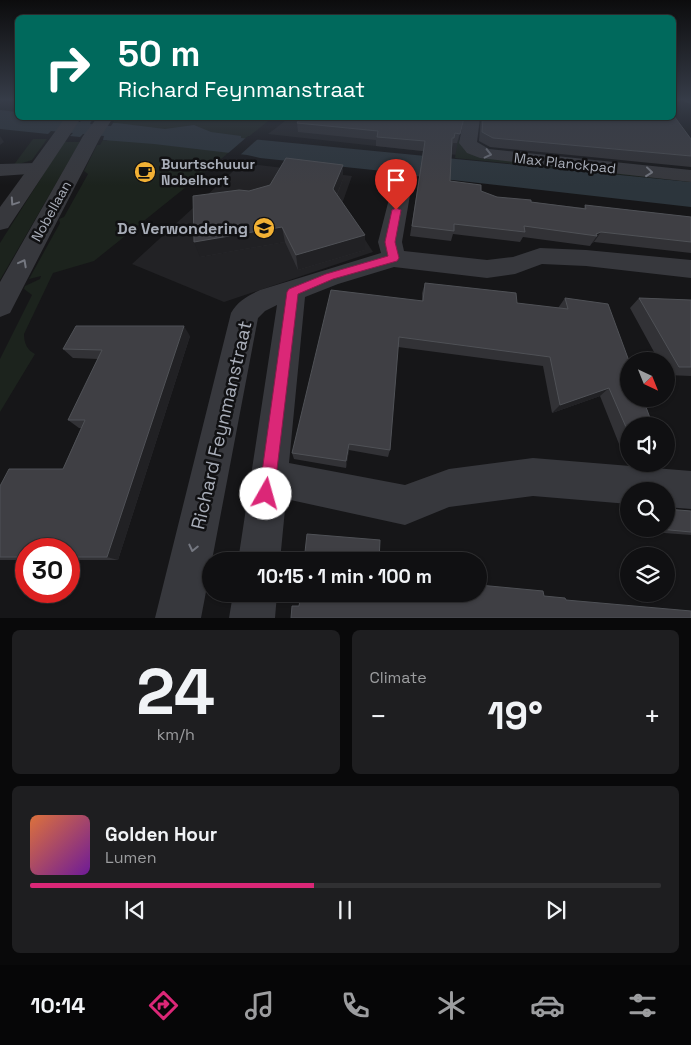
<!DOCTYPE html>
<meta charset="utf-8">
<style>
:root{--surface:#101012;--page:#1e1e20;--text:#f1f3f6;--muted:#9c9d9f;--line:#303032;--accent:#db2777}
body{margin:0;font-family:"Space Grotesk",sans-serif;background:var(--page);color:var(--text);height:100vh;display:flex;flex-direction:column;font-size:19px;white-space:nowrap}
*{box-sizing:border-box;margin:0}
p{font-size:16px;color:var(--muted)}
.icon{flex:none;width:28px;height:28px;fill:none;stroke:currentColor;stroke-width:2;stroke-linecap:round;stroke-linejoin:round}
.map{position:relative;height:618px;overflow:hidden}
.panel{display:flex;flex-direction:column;gap:12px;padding:12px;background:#09090a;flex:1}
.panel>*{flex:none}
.top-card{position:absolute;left:15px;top:15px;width:661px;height:105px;border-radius:8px;box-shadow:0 1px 4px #0004,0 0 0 1px var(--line);background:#00695c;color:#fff;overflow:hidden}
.needle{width:32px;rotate:137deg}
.buttons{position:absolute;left:620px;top:352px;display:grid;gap:10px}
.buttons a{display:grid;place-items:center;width:55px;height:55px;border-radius:50%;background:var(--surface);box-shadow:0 1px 4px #0004,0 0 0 1px var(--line);font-size:25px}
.speed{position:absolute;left:15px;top:538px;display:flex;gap:10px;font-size:25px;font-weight:700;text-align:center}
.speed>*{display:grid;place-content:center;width:65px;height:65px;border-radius:50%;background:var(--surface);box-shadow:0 1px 4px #0004,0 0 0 1px var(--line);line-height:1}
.speed .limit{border:8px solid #d22;background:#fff;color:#111}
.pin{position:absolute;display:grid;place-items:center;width:42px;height:42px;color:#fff;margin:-51px -21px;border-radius:50% 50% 50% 0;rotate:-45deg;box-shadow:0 0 5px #0007}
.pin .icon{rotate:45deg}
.me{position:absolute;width:55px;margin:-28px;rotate:7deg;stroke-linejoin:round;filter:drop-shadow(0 0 4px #0008)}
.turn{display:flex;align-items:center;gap:18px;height:105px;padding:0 20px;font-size:22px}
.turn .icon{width:65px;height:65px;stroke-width:2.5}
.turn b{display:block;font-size:35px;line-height:42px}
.big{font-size:38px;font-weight:700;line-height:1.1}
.panel .widget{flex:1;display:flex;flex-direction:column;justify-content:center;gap:8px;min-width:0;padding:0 18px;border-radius:8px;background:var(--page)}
.panel .dial{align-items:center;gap:0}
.dial b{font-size:65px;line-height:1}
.song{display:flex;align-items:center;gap:15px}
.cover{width:60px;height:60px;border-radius:8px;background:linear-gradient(135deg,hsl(20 70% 55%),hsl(280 70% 35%))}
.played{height:5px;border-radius:2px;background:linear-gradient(90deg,var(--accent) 45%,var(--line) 45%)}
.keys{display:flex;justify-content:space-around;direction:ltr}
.heat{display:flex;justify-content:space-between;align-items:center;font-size:28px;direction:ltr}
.panel .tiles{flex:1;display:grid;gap:12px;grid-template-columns:1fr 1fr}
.widget:last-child{grid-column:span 2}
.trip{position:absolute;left:202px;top:552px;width:285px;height:50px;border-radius:25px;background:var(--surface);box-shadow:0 1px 4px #0004,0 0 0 1px var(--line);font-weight:700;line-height:50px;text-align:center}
.menu{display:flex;height:80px;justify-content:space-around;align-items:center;background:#060607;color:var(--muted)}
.menu .icon{width:35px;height:35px}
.menu .current{color:var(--accent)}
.menu b{font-size:22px;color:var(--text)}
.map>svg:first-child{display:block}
.built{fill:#222225}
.green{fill:#1c231d}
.water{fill:#2c353c}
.pier{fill:#161618}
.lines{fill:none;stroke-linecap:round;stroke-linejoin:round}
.minor{fill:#37383d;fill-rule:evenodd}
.tertiary{fill:#37383d;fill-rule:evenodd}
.wall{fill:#323236}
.shaded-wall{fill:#212124}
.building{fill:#3f3f44;stroke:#4f5156}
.oneway{stroke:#757881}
.route{fill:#db2777;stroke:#8e194d}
.labels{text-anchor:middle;stroke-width:5;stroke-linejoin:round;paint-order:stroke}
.far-street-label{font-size:14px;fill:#a8adb8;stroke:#111113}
.far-poi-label{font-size:14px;font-weight:bold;fill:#a8adb8;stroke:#111113;text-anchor:start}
.poi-label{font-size:16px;font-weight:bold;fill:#a8adb8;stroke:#111113;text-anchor:end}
.near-street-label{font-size:19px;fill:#a8adb8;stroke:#111113}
</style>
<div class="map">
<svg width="691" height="618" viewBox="0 0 691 618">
<rect width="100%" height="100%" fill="#161618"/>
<!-- built -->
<g class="built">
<polygon points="289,118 462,118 457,155 268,134"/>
<polygon points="242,163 352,176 342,204 373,252 224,302 132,264"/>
</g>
<!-- green -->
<g class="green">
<path d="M112,118H272L94,261L53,273L24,334C24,343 27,350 35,354L0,412V359L32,295L24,289L25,286L40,279L41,276L29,279L60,223L59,219L64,217L88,174L84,171L97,145H100L103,140L107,141L116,123H113L115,119Z"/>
<polygon points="33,139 47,139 32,160 13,166"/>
<polygon points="458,140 462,141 464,148 691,178 691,182 455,158"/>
<polygon points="64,142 80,142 0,280 0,243"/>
</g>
<!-- water -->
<polygon class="water" points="0,110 17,112 18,118 61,118 59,120 80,122 82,119 92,120 90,124 111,126 113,123 117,123 165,129 194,125 211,132 241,136 241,138 691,182 691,207 416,176 393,175 392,172 260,158 247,155 154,144 103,140 104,136 83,134 80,137 70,136 73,133 51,131 48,134 0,129"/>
<!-- pier -->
<polygon class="pier" points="248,136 260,137 239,156 226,155"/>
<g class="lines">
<!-- minor -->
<g class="minor">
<polygon points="682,99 691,99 691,104 685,102"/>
<polygon points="464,118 480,118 477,142 489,149 691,170 691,182 480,158 467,153 459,143"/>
<polygon points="36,163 43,165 46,169 43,173 0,176 0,164"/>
<path d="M400,189L407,191L410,195L402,242L404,251L487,260L513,257L540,248L586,250L691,260V278L586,266L542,264L515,274L487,278L394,267L338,284L305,297L289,463L405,485L449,469L533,458L691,471V509L666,507V491H629V504L533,496L449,507L405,525L286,499L280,561H238L277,305L265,311L258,318L201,618H155L231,313C238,301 247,296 260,290L381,253L378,242L390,195L393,191Z"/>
<polygon points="233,594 277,594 275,618 229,618"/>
</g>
<!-- tertiary -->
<g class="tertiary">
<polygon points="65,118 81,118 8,228 0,230 0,207"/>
<polygon points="97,118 113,118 101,136 10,313 0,317 0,282 83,136"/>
</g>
</g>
<!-- wall -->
<g class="wall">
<polygon points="464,118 457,143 453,143 452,148 451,148 450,181 497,197 531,202 584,208 585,205 691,217 691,253 594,242 592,243 590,246 523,237 520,242 453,234 451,241 410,236 423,151 376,146 376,140 298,132 297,123"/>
<polygon points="481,118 674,118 691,139 691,167 490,147 479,141"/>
<polygon points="343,165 343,179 337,195 365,250 298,270 285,242 200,257 249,191"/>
<polygon points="425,283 517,303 558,308 565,298 629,426 629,450 621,449 600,396 552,413 543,366 398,347 390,450 388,457 349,450 346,468 294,459 292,453 422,301 422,293"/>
<polygon points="639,298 691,300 691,376 667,375 666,374 666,361 659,361 630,308"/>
<polygon points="190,336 118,560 69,560 69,549 26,549 26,560 0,560 0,486 63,469 81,428 79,428 68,420 98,359 73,358 63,349"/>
<polygon points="691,511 691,535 651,532 652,529 666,529"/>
</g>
<!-- shaded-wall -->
<g class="shaded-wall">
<polygon points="0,136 4,142 0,145"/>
<polygon points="343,165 343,179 333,204 333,189"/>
<polygon points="282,227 285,242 200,257 194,242"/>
<polygon points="601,232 594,242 592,243 597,236 596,234"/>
<polygon points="365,235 365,250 298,270 296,255"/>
<polygon points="184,326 190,336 118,560 107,557"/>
<polygon points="609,388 600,396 552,413 560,405"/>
<polygon points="349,444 349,450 346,468 346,461"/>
</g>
<!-- building -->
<g class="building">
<polygon points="674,116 691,139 691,156 493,138 482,132 483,118 674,118"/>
<polygon points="300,118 464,118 460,134 455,133 454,138 452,138 450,181 481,185 481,191 497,197 531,200 531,202 586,209 585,205 691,217 691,242 601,232 596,234 597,236 524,226 525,232 454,224 454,231 412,226 425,141 377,137 378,131 297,123"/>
<polygon points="286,158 343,165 333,189 365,235 296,255 282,227 194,242 193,196 239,190 249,191 270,185"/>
<polygon points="425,283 516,293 517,303 568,309 565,298 608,304 629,361 629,399 643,399 653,426 629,426 629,434 609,388 560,405 550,357 399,337 390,450 349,444 346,461 292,453 331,290 423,301"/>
<polygon points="639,298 691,300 691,367 679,367"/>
<polygon points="76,326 184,326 107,557 69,557 69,549 26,549 26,557 0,557 0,486 9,469 63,469 85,420 68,420 102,350 63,349"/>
<polygon points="666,509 691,511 691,532 659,529 666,529"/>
<polygon points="307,534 380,540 379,561 304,561"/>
<polygon points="479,585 543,591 544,596 565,598 566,600 691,611 691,618 291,618 292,606 299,606 301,594 479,594"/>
</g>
<!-- one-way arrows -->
<defs><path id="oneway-chevron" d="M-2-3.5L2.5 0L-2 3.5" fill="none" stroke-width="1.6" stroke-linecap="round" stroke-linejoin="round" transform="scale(1.25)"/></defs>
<g class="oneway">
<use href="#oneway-chevron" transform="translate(488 154) rotate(13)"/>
<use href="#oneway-chevron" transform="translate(649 172) rotate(6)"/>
<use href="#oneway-chevron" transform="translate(14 202) rotate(124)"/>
<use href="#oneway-chevron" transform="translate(23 263) rotate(-62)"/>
<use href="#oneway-chevron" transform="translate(193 548) rotate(103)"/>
</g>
<!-- sky -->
<linearGradient id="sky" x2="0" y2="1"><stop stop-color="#0c0c0d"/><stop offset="0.54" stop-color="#363c48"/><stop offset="1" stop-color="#363c48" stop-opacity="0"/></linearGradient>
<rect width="691" height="185" fill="url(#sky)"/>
<!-- route -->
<polygon class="route" points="396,208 401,210 395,242 399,258 397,261 333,279 298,294 274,494 272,499 266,502 261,499 259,494 287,292 289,289 326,274 388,256 385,242 392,210"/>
<!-- icons -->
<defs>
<g id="cafe-disc" transform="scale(1.125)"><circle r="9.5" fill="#f2b134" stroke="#111113"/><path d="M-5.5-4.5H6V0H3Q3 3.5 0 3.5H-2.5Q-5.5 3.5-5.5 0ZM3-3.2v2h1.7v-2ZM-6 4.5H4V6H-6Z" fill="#111"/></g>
<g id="school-disc" transform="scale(1.125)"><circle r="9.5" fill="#f2b134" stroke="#111113"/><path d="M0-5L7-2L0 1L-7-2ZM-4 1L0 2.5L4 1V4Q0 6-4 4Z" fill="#111"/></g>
</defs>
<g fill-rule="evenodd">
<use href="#cafe-disc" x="145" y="172"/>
<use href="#school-disc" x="264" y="228"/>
</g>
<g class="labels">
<!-- far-street labels -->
<g class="far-street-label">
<text transform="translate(565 163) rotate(6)" y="5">Max Planckpad</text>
<text transform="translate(51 211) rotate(-61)" y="5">Nobellaan</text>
</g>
<!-- far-poi labels -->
<g class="far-poi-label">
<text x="161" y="169">Buurtschuuur<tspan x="161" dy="16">Nobelhort</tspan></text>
</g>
<!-- poi labels -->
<g class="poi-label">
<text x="248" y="234">De Verwondering</text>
</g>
<!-- near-street labels -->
<g class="near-street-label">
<text transform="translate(221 425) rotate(-77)" y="7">Richard Feynmanstraat</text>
</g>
</g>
</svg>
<div class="buttons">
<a><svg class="needle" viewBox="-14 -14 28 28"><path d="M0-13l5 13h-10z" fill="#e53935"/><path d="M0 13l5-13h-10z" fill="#9c9d9f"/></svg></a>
<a><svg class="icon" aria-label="sound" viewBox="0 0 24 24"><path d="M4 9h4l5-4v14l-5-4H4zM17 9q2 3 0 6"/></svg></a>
<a><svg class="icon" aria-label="search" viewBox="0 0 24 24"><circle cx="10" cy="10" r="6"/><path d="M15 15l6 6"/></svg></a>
<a><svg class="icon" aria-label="layers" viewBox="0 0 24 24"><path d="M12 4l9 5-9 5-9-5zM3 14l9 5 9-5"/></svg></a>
</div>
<div class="speed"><div class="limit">30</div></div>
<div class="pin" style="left:396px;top:210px;background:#d93025"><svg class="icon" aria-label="arrive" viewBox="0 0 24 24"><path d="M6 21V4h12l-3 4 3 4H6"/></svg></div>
<svg class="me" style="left:266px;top:494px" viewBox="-20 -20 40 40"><circle r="19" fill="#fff"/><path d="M0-13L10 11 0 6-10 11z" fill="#db2777"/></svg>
<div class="trip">10:15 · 1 min · 100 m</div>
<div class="top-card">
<div class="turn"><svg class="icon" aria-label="right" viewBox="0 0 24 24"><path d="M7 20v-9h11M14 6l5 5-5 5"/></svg><div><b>50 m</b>Richard Feynmanstraat</div></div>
</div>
</div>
<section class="panel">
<div class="tiles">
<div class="widget dial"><b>24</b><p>km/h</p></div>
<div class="widget"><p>Climate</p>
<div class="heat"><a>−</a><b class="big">19°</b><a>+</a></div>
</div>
<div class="widget">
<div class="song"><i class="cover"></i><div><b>Golden Hour</b><p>Lumen</p></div></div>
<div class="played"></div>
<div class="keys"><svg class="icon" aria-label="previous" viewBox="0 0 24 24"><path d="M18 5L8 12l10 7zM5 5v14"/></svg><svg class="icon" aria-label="pause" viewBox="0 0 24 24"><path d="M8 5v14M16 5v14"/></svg><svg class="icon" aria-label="next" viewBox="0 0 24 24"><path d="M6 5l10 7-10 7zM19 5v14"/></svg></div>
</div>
</div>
</section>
<nav class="menu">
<b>10:14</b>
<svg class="icon current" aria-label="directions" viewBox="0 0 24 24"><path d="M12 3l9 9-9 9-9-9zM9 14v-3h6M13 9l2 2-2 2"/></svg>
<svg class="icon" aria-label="music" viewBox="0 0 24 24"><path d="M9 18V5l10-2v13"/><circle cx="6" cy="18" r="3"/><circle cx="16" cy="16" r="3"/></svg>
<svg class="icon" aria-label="phone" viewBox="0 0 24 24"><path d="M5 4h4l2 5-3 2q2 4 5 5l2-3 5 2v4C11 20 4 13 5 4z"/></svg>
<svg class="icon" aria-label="climate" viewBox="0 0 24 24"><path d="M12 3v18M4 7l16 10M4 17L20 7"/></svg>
<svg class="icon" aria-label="car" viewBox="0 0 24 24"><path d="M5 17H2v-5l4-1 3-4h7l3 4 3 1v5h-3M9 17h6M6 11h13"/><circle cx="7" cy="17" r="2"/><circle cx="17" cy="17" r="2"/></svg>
<svg class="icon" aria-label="filters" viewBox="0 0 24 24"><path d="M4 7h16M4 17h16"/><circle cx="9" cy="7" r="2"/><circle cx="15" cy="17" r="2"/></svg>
</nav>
